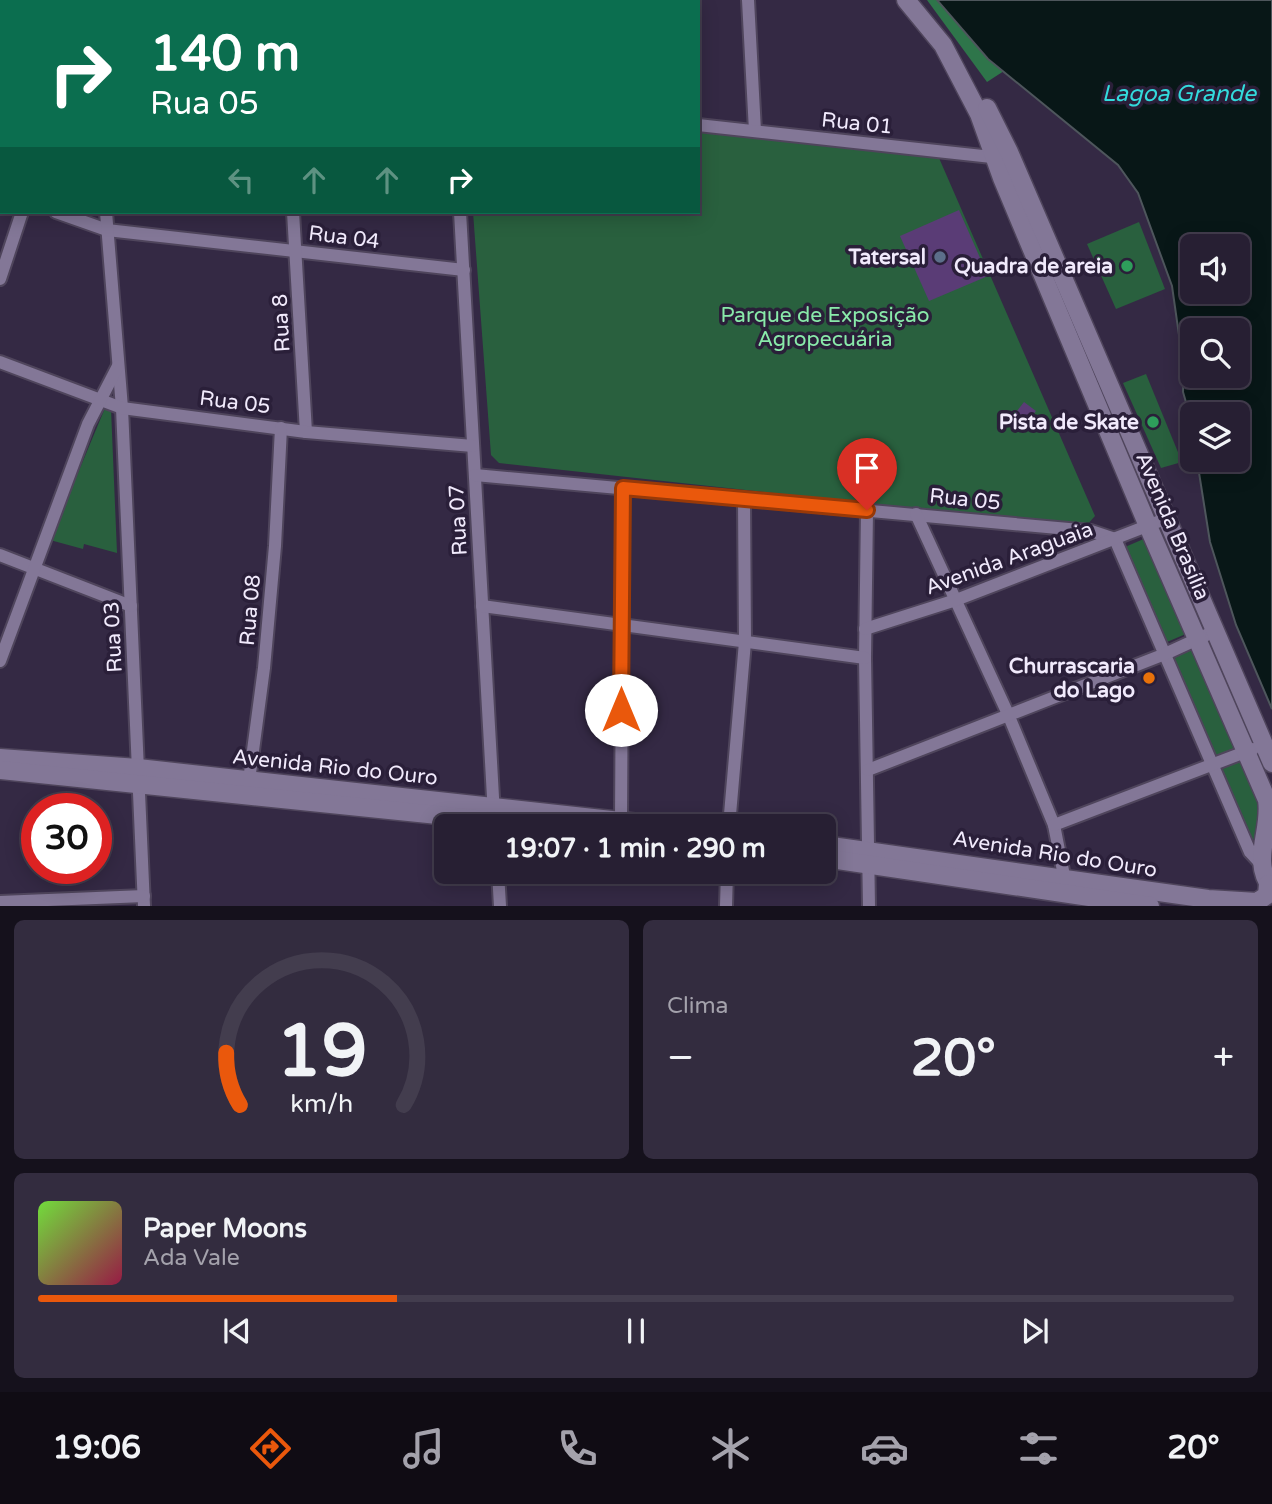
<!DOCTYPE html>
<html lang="pt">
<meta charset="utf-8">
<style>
:root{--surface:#271f33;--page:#332c3f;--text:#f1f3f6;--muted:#a4a2ac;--line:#433d4e;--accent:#ea580c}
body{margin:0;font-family:"Varela Round",sans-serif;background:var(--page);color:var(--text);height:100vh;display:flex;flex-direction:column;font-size:26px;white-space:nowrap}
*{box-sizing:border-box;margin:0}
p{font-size:23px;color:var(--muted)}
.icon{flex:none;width:38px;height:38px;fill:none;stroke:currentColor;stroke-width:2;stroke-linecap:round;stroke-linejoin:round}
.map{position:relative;height:906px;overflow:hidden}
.details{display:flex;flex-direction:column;gap:14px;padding:14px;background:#15111c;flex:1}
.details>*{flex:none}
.hud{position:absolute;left:0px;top:0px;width:700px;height:214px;box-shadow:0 4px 18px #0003,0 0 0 2px var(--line);background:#0b6e4f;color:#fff;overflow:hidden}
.controls{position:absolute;left:1180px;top:234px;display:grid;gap:14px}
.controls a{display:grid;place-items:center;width:70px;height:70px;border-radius:10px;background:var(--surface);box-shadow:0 4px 18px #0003,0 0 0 2px var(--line);font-size:35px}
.speed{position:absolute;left:21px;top:793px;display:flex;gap:14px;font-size:35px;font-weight:700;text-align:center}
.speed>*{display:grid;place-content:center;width:91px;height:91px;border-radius:50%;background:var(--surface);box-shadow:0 4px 18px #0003,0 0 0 2px var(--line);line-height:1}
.speed .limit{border:10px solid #d22;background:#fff;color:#111}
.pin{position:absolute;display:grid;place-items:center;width:60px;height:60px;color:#fff;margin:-72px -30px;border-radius:50% 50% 50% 0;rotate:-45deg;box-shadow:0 0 7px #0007}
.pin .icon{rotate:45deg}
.me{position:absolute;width:77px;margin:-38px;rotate:0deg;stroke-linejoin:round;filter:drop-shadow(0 0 5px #0008)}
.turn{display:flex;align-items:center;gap:24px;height:147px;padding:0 35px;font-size:32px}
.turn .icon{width:91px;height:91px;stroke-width:2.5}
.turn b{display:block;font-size:49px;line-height:60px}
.lanes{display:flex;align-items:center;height:66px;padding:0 35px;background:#0003;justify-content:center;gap:35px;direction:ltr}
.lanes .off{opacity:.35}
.big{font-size:52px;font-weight:800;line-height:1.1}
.details .card{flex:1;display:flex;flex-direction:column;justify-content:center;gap:10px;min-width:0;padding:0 24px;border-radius:10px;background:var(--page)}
.details .dial{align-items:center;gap:0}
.dial svg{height:182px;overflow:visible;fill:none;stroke:var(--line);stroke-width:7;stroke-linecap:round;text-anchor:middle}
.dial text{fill:var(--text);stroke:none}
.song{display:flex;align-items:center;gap:21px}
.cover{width:84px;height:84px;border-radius:10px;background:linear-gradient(135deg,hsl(100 70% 55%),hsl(340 70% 35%))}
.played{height:7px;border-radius:4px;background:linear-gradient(90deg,var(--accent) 30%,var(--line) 30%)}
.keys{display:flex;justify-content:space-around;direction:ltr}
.heat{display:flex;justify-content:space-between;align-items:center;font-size:38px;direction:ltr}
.details .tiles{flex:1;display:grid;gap:14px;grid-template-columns:1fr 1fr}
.card:last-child{grid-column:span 2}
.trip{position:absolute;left:434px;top:814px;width:402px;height:70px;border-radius:10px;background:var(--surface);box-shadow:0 4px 18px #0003,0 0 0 2px var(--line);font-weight:800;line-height:70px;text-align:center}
.menu{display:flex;height:112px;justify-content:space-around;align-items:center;background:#100c14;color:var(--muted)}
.menu .icon{width:49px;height:49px}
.menu .on{color:var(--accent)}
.menu b{font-size:32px;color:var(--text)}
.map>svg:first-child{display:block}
.green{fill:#29603e}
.forest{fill:#2e754a}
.water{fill:#081717;stroke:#4e565c;stroke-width:2;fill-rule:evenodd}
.building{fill:#5a3c76}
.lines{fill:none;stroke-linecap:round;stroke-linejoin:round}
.street-casing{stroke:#4f455c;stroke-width:16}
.secondary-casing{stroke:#4f455c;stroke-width:21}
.street{stroke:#837797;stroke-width:12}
.secondary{stroke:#837797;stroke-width:18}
.route-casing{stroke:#983908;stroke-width:18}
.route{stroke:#ea580c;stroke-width:12}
.service-dot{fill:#5c6f8a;stroke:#2a1f39;stroke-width:2.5}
.leisure-dot{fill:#2e9e5b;stroke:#2a1f39;stroke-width:2.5}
.food-dot{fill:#e8710a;stroke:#2a1f39;stroke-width:2.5}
.labels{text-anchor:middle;stroke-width:7;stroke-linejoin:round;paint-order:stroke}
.street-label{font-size:21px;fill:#f1eafc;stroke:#2a1f39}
.poi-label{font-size:21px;font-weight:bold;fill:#f1eafc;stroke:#2a1f39;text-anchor:end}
.park-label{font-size:21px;fill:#89eaaa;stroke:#2a1f39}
.water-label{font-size:23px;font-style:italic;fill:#33dbdd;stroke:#2a1f39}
</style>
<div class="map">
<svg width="1272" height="906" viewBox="0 0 1272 906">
<rect width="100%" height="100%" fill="#342944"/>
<!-- green -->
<g class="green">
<polygon points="698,132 939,158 1095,516 1085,527 499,463 491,455 473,212 698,212"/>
<polygon points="1139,222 1165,289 1116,309 1087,244"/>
<polygon points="1146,374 1182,462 1161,468 1123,383"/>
<polygon points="105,408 111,409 117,553 84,544 83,549 50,540"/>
<polygon points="1146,538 1188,633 1167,642 1125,547"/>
<polygon points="1195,646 1238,747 1217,757 1172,656"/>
<polygon points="1243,760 1261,796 1256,838 1251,841 1222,769"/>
</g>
<!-- forest -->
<polygon class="forest" points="927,0 946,0 1007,69 987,82"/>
<!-- water -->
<path class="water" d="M937,0H1272V709L1236,625L1210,542L1197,460H1237V415H1192V423L1183,392L1184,370L1172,286L1138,193L1118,165L988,59ZM1192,247H1237V292H1192ZM1192,331H1237V376H1192Z"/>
<!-- building -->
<g class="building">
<polygon points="959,210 988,276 929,301 900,236"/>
<polygon points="1024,402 1036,411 1024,425 1013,416"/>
</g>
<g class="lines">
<!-- street casing -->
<g class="street-casing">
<g id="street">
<polyline points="101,0 101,2"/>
<polyline points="188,0 188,2"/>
<polyline points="276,0 277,2"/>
<polyline points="360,0 360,2"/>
<polyline points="447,0 447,2"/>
<polyline points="748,0 755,131"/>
<polyline points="0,45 2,45"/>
<polyline points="698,125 1001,158"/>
<polyline points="0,190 2,191"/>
<polyline points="56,212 107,230 464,270"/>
<polyline points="106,212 122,408 144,906"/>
<polyline points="293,212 306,432"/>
<polyline points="460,212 494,815"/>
<polyline points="0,279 22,212"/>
<polyline points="0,362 122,408 306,432 473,446"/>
<polyline points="475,475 1091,531 1115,539 1250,852 1262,865"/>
<polyline points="867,510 865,658 869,906"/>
<polyline points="916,514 1008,714 1054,825 1066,886"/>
<polyline points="0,555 131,606"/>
<polyline points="482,606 865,658"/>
<polyline points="865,629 956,600 1165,519"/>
<polyline points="0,661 88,424 118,366"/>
<polyline points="868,770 1165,654 1215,631"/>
<polyline points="248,788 264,668 275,546 281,428"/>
<polyline points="621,821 623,488"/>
<polyline points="1054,825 1253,749"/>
<polyline points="729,826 745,642 744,500"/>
<polyline points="498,872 500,906"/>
<polyline points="0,902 144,896"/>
<polyline points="726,906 727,872"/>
</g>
</g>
<!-- secondary casing -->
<g class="secondary-casing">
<g id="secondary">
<path d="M906,0L943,45L979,114L1002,178L1148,526L1267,800C1272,831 1250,860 1272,889"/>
<polyline points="987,108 1009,152 1272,763"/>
<polyline points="0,758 138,768 666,826"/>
<polyline points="0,770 544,826"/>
<polyline points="824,845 1208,899 1257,902 1267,895 1268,884"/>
<polyline points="824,858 1150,906"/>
</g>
</g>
<!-- street -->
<use href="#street" class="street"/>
<!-- secondary -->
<use href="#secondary" class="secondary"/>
</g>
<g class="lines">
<!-- route casing -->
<g class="route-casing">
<polyline id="route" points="621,710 623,488 867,510"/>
</g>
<!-- route -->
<use href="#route" class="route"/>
</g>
<!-- markers -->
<circle class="service-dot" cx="940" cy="257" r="7"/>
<g class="leisure-dot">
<circle cx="1127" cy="266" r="7"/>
<circle cx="1153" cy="422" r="7"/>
</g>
<circle class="food-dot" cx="1149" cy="678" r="7"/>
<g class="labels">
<!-- street labels -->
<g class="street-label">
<text transform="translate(857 123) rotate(6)" y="7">Rua 01</text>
<text transform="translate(344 237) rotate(7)" y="7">Rua 04</text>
<text transform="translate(281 323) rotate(-93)" y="7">Rua 8</text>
<text transform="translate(235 402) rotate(7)" y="7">Rua 05</text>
<text transform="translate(965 499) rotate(6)" y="7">Rua 05</text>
<text transform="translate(458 520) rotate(-93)" y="7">Rua 07</text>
<text transform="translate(1173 526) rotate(67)" y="7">Avenida Brasília</text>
<text transform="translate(1009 558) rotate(-20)" y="7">Avenida Araguaia</text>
<text transform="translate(250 610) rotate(-85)" y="7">Rua 08</text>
<text transform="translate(113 637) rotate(-93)" y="7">Rua 03</text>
<text transform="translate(335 767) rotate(6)" y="7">Avenida Rio do Ouro</text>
<text transform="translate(1055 854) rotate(9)" y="7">Avenida Rio do Ouro</text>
</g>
<!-- poi labels -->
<g class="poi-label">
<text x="926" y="264">Tatersal</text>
<text x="1113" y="273">Quadra de areia</text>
<text x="1139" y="429">Pista de Skate</text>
<text x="1135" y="673">Churrascaria<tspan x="1135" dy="24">do Lago</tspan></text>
</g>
<!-- park labels -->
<g class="park-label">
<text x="825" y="322">Parque de Exposição<tspan x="825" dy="24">Agropecuária</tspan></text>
</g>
<!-- water labels -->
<g class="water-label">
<text x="1179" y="101">Lagoa Grande</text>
</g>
</g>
</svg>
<div class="controls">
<a><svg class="icon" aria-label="sound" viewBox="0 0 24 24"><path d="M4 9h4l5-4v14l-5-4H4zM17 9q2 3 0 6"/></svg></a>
<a><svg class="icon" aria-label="search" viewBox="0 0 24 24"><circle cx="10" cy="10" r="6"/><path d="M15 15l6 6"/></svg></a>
<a><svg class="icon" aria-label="layers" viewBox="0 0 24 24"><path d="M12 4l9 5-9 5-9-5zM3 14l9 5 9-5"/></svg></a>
</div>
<div class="speed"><div class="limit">30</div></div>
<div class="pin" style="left:867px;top:510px;background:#d93025"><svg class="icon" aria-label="arrive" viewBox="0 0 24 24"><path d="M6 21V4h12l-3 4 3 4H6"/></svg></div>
<svg class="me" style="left:621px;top:710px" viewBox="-20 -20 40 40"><circle r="19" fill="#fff"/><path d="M0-13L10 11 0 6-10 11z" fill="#ea580c"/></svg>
<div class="trip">19:07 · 1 min · 290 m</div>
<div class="hud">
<div class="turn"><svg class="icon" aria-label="right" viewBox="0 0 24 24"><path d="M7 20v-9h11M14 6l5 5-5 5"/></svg><div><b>140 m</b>Rua 05</div></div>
<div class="lanes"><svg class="icon off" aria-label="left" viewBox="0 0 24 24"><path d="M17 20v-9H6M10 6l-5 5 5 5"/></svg><svg class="icon off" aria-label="ahead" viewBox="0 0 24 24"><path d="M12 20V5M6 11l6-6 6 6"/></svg><svg class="icon off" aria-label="ahead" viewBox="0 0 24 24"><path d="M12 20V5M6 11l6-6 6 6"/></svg><svg class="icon" aria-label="right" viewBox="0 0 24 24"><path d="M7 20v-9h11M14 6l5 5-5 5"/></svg></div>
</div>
</div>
<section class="details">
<div class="tiles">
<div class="card dial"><svg viewBox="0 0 100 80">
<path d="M14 69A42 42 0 1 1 86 69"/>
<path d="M14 69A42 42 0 0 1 8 46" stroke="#ea580c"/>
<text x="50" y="56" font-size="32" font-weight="700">19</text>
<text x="50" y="72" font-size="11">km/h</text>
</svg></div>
<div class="card"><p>Clima</p>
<div class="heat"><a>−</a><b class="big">20°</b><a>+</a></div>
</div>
<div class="card">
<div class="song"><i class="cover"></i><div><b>Paper Moons</b><p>Ada Vale</p></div></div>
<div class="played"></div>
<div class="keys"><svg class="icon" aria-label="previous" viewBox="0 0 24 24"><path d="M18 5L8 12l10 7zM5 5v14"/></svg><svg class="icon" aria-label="pause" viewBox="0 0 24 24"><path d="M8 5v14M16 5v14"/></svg><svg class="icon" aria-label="next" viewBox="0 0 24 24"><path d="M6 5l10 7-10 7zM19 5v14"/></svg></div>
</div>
</div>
</section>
<nav class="menu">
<b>19:06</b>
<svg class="icon on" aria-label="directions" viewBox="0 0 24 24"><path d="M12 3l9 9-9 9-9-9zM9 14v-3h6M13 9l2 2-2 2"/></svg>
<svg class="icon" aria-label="music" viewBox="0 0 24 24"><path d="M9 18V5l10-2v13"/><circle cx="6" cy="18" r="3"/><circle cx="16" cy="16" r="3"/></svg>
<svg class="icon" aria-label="phone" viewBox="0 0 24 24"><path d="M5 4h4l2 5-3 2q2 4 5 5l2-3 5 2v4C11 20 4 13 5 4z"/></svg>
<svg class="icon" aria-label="climate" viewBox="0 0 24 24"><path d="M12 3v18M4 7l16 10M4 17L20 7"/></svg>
<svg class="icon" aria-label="car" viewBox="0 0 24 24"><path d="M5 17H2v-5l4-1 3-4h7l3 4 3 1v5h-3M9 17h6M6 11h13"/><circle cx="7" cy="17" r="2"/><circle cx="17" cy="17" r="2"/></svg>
<svg class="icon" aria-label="filters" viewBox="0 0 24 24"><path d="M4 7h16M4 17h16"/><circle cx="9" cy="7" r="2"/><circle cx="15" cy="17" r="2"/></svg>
<b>20°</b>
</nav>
